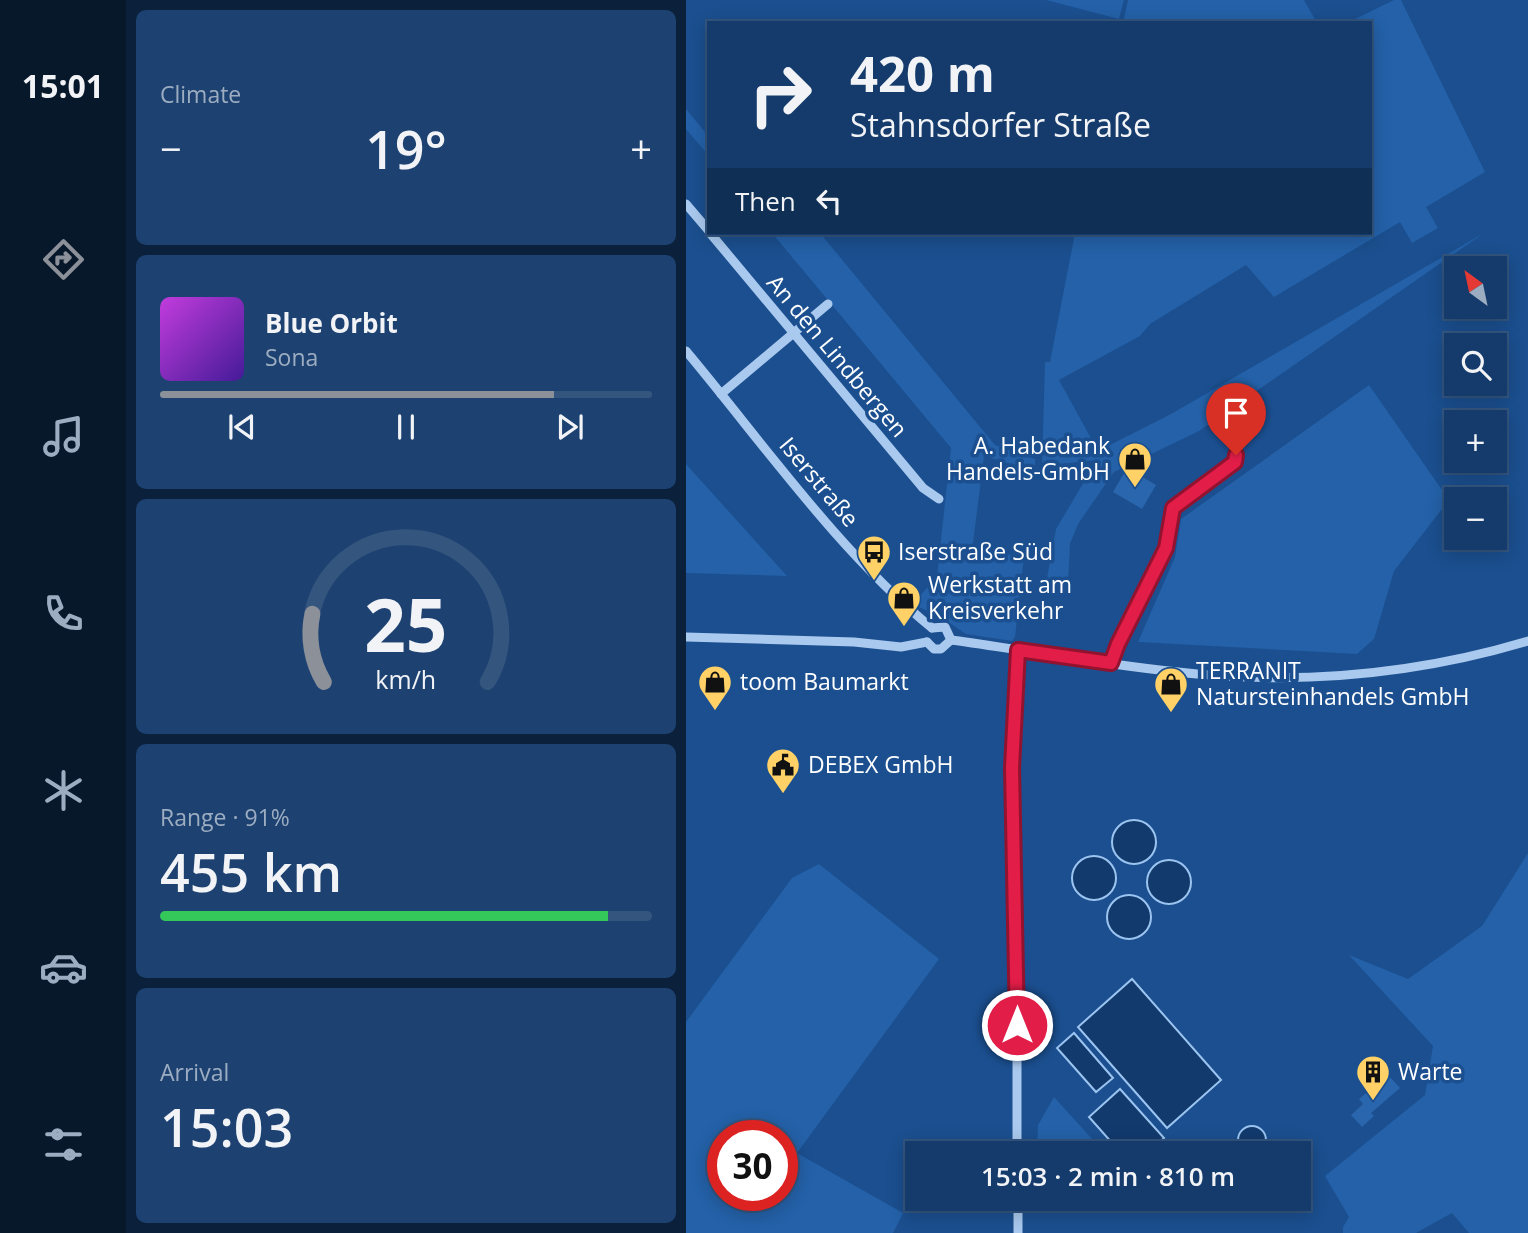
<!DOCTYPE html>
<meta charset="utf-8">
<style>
:root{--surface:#143b6b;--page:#1d4271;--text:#f1f3f6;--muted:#9dadc1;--line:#33557e;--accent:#8c9099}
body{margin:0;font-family:"Open Sans",sans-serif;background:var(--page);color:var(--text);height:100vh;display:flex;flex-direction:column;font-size:26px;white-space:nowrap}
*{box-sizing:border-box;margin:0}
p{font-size:23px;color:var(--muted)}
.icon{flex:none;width:38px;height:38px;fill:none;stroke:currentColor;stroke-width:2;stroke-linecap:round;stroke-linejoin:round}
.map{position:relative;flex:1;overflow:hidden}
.sheet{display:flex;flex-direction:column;gap:10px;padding:10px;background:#0b203b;width:560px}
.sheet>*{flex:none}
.hud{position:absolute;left:21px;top:21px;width:665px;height:214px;border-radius:0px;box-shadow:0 4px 18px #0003,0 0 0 2px var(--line);background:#143b6b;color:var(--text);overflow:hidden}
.needle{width:46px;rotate:327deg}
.fabs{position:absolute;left:758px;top:256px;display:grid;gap:14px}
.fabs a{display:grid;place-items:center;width:63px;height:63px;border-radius:0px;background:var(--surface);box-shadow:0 4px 18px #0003,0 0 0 2px var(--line);font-size:35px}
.speed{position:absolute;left:21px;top:1120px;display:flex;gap:14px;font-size:35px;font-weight:700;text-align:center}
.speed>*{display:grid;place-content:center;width:91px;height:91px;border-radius:50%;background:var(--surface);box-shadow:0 4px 18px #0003,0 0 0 2px var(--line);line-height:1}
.speed .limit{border:10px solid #d22;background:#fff;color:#111}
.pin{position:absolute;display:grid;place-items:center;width:60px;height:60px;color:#fff;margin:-72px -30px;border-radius:50% 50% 50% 0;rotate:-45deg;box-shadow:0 0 7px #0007}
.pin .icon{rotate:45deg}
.me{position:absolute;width:77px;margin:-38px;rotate:0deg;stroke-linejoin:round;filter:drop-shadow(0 0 5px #0008)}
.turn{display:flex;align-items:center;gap:24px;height:147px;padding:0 28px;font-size:32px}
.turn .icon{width:91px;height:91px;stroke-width:2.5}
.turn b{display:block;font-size:49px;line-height:60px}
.then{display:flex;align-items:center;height:66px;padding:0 28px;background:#0003;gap:14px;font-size:26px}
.big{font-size:52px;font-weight:600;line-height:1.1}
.sheet .card{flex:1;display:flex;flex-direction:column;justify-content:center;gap:10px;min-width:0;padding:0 24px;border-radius:10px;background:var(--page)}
.sheet .dial{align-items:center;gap:0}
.dial svg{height:182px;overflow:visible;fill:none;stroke:var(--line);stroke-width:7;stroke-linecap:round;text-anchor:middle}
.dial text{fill:var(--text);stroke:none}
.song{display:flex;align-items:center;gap:21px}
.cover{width:84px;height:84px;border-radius:10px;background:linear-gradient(135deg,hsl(290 70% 55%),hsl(260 70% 35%))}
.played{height:7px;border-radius:4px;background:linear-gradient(90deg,var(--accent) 80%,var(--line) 80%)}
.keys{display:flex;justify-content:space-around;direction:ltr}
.heat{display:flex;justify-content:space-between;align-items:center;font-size:38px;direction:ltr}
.charge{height:10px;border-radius:5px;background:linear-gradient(90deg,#34c759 91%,var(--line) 0)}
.trip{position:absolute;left:219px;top:1141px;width:406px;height:70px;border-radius:0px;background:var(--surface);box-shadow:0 4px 18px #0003,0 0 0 2px var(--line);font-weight:600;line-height:70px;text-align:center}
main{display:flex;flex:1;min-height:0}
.dock{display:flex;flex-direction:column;width:126px;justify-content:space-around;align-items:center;background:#08182b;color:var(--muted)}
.dock .icon{width:49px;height:49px}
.dock .selected{color:var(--accent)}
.dock b{font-size:32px;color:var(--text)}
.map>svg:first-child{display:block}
.green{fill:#2461a8;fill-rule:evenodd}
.water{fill:#123a6d;stroke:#9cc4f0;stroke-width:2}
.building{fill:#2a66ad}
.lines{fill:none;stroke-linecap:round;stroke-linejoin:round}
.minor{stroke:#a9c9ee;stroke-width:9}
.route-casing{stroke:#92132f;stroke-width:18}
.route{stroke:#e11d48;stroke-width:12}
.labels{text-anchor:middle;stroke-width:7;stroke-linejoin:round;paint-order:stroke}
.street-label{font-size:23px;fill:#fff;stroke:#1b4f8f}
.poi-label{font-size:23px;fill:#fff;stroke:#1b4f8f;text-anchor:start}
</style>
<main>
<nav class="dock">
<b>15:01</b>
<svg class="icon selected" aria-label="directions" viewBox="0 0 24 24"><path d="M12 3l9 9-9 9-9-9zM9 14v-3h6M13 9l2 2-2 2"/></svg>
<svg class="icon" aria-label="music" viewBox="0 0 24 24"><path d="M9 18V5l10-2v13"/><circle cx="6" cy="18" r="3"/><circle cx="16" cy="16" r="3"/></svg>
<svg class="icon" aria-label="phone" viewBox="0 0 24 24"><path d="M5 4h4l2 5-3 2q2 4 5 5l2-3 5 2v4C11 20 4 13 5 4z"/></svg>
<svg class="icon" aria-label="climate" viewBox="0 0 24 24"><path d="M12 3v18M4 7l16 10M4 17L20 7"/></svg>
<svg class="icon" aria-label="car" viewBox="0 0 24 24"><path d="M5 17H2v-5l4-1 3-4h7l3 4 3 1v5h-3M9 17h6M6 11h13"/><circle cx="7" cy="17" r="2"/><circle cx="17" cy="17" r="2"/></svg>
<svg class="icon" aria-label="filters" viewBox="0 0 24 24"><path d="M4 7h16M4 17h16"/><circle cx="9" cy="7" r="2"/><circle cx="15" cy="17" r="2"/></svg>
</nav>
<section class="sheet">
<div class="card"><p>Climate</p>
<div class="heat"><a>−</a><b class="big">19°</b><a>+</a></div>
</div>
<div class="card">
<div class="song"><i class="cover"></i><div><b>Blue Orbit</b><p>Sona</p></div></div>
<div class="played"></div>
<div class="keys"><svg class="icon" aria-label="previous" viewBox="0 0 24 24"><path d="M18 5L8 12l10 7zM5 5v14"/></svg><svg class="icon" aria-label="pause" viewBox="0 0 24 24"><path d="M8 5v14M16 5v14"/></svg><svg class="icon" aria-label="next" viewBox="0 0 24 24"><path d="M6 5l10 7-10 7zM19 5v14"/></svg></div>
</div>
<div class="card dial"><svg viewBox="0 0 100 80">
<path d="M14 69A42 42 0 1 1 86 69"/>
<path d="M14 69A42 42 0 0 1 9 39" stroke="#8c9099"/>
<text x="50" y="56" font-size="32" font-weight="700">25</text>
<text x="50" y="72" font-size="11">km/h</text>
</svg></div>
<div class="card"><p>Range · 91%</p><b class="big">455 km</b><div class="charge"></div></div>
<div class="card"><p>Arrival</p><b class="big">15:03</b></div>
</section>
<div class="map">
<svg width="842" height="1233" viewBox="0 0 842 1233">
<rect width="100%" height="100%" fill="#1b4f8f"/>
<!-- green -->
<g class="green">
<polygon points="360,0 438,0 433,19"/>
<polygon points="442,0 618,0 631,23 437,23"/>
<polygon points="708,0 715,0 799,172 740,207 752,228 726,243 714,222 588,297 560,265 464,324 454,336 373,380 412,451 485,414 798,233 513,431 428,472 392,524 384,544 382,583 361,578 370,529 411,460 356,466 359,362 364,362 389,233 684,233 684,23 661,23"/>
<polygon points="0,109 23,137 23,156 0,129"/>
<polygon points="86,233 134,233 309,445 349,459 349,471 298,456 286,551 338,556 329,637 326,641 280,634 258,619 227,604 251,576 265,448"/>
<polygon points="683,385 763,500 708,571 688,639 671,654 452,642 489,557 495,519"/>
<polygon points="0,464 101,576 0,573"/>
<polygon points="842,853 842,1233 783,1233 766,1213 730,1233 657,1233 657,1227 663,1217 639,1176 739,1095 747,1046 663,955 722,979 796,926"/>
<path d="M133,864L253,959L111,1153L217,1213L207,1233H0V1022L106,878ZM37,1136H96V1195H37Z"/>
<polygon points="368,1097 416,1150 412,1153 351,1153 352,1125"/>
</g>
<!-- water -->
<g class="water">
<circle cx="448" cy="842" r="22"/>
<circle cx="408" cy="878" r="22"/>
<circle cx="483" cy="882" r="22"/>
<circle cx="443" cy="917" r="22"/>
<polygon points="446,979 535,1080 481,1128 392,1027"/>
<polygon points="388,1033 427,1078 410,1092 371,1048"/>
<polygon points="434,1089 478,1138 462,1153 435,1153 403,1117"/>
<circle cx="566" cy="1140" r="14"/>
</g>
<!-- building -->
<g class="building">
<polygon points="441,468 470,485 456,509 427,492"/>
<polygon points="702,1075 714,1088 685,1113 688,1116 676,1127 665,1115 677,1104 673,1099"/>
</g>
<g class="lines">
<!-- minor -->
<g class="minor">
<polyline points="0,204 23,231"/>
<polyline points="24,233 237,488 253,499"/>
<path d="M0,351C77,443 153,552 246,628"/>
<polyline points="35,394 142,304"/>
<polyline points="246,628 259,627 265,640"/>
<polyline points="0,637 168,642 215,647 241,642"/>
<path d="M265,640C347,651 429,667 511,674C622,684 735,673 842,641"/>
<polyline points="241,642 248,649 255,649 265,640"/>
<polyline points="425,663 432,644 480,548 487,508 549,462 550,455"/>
<polyline points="331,1153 331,955 326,768 332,650"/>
<polyline points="332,1199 332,1233"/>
</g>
</g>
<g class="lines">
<!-- route casing -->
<g class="route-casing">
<polyline id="route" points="331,1025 326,768 332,650 425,663 432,644 480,548 487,508 549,462 550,455"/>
</g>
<!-- route -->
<use href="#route" class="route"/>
</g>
<!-- icons -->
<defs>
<g id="shop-pin" transform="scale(1.75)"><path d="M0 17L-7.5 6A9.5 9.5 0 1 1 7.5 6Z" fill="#ffd166" stroke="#1b4f8f"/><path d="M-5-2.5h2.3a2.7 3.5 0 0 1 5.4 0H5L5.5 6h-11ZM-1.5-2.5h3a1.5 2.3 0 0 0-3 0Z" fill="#111"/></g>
<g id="bus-pin" transform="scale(1.75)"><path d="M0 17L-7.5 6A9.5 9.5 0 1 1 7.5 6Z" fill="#ffd166" stroke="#1b4f8f"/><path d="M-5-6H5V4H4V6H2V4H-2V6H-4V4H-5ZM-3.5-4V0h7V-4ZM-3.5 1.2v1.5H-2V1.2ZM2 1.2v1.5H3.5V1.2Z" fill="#111"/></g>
<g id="civic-pin" transform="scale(1.75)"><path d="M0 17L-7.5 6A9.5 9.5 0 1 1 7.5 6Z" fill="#ffd166" stroke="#1b4f8f"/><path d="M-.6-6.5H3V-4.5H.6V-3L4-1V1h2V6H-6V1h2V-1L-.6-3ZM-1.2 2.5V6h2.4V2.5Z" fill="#111"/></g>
<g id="building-pin" transform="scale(1.75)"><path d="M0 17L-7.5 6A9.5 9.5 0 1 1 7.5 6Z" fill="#ffd166" stroke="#1b4f8f"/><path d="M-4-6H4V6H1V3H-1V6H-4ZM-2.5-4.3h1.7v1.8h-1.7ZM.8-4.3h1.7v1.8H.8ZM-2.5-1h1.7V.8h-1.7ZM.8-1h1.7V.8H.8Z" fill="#111"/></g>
</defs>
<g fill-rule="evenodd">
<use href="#shop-pin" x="449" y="459"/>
<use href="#bus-pin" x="188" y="552"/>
<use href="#shop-pin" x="218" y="598"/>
<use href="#shop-pin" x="29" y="682"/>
<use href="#shop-pin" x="485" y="684"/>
<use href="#civic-pin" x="97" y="765"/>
<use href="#building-pin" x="687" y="1072"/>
</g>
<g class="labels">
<!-- street labels -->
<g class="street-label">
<text transform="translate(151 356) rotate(50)" y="8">An den Lindbergen</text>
<text transform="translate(133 482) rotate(50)" y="8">Iserstraße</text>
</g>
<!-- poi labels -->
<g class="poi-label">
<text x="424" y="454" text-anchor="end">A. Habedank<tspan x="424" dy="26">Handels-GmbH</tspan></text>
<text x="212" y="560">Iserstraße Süd</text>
<text x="242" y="593">Werkstatt am<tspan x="242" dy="26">Kreisverkehr</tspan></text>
<text x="510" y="679">TERRANIT<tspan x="510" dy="26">Natursteinhandels GmbH</tspan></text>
<text x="54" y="690">toom Baumarkt</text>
<text x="122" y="773">DEBEX GmbH</text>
<text x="712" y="1080">Warte</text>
</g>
</g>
</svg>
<div class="fabs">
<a><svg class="needle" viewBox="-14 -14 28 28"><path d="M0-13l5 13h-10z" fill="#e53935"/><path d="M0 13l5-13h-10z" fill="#9dadc1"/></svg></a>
<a><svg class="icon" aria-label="search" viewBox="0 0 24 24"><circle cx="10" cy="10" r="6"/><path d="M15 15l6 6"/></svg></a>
<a>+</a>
<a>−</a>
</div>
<div class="speed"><div class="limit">30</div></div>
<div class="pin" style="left:550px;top:455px;background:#d93025"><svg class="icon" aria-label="arrive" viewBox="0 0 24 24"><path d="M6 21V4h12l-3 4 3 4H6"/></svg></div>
<svg class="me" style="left:331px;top:1025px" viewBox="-20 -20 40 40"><circle r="17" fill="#e11d48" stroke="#fff" stroke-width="3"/><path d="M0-11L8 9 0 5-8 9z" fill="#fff"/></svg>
<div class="trip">15:03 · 2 min · 810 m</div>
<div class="hud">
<div class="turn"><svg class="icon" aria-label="right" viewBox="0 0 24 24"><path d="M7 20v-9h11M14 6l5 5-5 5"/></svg><div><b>420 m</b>Stahnsdorfer Straße</div></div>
<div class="then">Then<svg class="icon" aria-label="left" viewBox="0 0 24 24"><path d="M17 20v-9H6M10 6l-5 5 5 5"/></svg></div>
</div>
</div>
</main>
